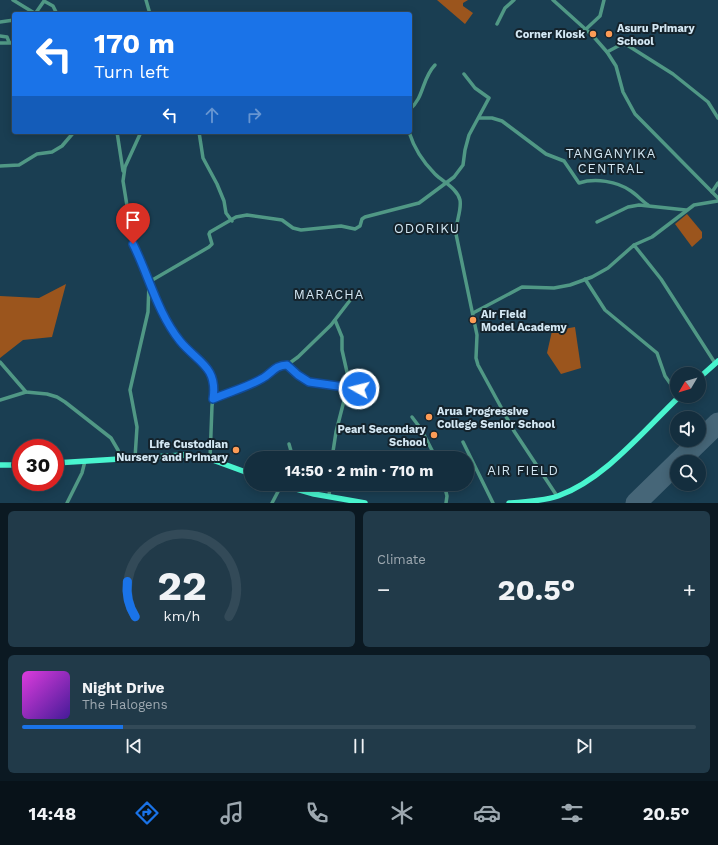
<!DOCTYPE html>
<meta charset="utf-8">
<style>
:root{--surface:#142e3e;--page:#213a49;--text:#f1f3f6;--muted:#9da8b0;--line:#334a58;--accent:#1a73e8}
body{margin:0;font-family:"Work Sans",sans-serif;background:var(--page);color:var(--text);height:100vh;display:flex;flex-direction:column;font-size:15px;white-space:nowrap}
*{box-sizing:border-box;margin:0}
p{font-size:13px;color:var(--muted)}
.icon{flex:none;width:22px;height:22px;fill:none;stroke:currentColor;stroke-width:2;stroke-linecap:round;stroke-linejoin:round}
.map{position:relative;height:503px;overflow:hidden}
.drawer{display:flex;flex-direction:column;gap:8px;padding:8px;background:#0b1922;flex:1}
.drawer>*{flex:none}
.hud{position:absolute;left:12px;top:12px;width:400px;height:122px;border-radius:4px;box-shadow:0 2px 10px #0003,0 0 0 1px var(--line);background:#1a73e8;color:#fff;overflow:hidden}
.needle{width:26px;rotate:232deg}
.tools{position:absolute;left:670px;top:367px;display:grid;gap:8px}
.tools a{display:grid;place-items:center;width:36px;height:36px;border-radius:50%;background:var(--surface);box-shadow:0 2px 10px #0003,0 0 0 1px var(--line);font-size:20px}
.speed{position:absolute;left:12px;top:439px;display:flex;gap:8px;font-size:20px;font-weight:700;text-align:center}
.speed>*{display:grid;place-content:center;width:52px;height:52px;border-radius:50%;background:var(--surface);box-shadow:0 2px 10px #0003,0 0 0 1px var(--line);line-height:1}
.speed .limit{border:6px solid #d22;background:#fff;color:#111}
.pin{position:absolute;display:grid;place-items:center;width:34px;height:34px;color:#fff;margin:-41px -17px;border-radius:50% 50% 50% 0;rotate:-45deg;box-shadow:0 0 4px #0007}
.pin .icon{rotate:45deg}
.me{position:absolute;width:44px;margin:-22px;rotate:278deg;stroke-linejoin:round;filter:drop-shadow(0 0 3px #0008)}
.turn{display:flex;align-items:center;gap:14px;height:84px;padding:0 16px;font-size:18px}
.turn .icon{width:52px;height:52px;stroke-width:2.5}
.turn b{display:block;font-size:28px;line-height:34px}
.lanes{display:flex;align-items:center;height:38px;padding:0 16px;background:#0003;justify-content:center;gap:20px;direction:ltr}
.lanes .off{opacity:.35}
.big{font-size:30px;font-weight:700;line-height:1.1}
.drawer .tile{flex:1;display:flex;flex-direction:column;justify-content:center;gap:6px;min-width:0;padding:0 14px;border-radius:6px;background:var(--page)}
.drawer .dial{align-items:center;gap:0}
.dial svg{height:104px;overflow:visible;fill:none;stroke:var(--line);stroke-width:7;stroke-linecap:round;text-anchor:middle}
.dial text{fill:var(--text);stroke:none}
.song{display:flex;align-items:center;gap:12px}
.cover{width:48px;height:48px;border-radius:6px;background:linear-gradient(135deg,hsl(300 70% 55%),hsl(260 70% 35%))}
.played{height:4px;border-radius:2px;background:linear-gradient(90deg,var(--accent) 15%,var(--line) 15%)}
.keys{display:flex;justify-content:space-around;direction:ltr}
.heat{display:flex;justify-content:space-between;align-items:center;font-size:22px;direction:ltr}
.drawer .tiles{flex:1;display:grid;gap:8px;grid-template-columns:1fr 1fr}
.tile:last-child{grid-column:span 2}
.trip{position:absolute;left:244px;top:451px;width:230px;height:40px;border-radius:20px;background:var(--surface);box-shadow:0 2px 10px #0003,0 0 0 1px var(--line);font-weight:700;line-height:40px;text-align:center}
.tab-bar{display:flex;height:64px;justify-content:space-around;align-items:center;background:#081219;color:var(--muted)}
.tab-bar .icon{width:28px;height:28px}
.tab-bar .active{color:var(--accent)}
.tab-bar b{font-size:18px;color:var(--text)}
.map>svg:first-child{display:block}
.forest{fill:#9b551d}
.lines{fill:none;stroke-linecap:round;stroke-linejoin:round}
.runway{stroke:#466678;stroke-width:21}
.minor{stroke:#509885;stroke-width:3.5}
.primary{stroke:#49f5cf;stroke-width:5.5}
.route-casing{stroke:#114b97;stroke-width:10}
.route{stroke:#1a73e8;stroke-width:7}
.poi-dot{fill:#fd9c56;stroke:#14232c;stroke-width:1.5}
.labels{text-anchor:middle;stroke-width:4;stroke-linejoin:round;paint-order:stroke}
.poi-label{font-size:11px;font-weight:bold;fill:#d4e8f4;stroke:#14232c;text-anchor:start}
.quarter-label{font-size:13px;letter-spacing:1px;fill:#d4e8f4;stroke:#14232c}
</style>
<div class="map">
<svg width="718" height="503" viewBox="0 0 718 503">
<rect width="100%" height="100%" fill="#1a3e52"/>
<!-- forest -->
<g class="forest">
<polygon points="437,0 468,0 463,3 463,6 473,13 465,24"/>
<polygon points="687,214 702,232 702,238 692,247 675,224"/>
<polygon points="66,284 52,337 23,340 0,358 0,296 39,298"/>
<polygon points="575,327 581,368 561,374 547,353 552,331"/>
</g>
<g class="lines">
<!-- runway -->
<g class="runway">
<polyline points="678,462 718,423"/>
<polyline points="636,503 677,463"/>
</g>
<!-- minor -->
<g class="minor">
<polyline points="13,0 36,14"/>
<polyline points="146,0 150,14"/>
<polyline points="553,0 593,36 607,52 616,66 623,92 635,114 718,198"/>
<polyline points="35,14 44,1 53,6 57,14"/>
<polyline points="0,22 14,20"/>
<polyline points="497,24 505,8 514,0"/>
<polyline points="585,30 600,16 604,0"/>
<polyline points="0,36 7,37 9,42"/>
<polyline points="0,43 14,43"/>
<polyline points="607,52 622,44 627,45 673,74 708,102 718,118"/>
<path d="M410,109C424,98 422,78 435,65"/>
<path d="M479,118H492L502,121L546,154L564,161L579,183C595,178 617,181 631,191C637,195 642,201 648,205"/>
<polyline points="117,132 123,171"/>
<polyline points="141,132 125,167 123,181 133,243 158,304 180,341 205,365 212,376 214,390 212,406 210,459"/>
<polyline points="199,132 203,158 217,184 224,201 226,213 232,221"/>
<path d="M409,132C414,148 423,162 435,174C443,182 457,188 460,200C462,211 455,223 456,234L477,335L476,358L478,365L514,431L557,496"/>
<polyline points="0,166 19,165 37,154 52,152 62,146 74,132"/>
<polyline points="712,192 718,183"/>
<polyline points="597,222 628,207 639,205 686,210"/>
<polyline points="634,245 652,237 694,205 718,201"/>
<polyline points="585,279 605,310 657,353 665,376 677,393"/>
<polyline points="473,313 522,287 554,288 570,285 592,277 608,268 634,245 661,279 715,363"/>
<polyline points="0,362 26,392 47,394 57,397 65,402 111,438 118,450 120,459"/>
<polyline points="287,365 298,375 309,382 370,390"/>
<polyline points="213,399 263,378 277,367 287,365 298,357 331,325 351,299"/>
<polyline points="0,400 26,392"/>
<polyline points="412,417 421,429 436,458"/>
<polyline points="463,442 493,503"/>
<polyline points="289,444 293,458"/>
<polyline points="135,458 137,427 130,390 148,312 149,282 209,247 212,244 209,234 210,232 236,217 247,215 282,220 293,228 301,230 341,226 355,229 360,226 362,219 365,217 419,203 454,177 463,165 465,150 469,135 489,98 475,88 464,74"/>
<polyline points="332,458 336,432 349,381 342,350 342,337 335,320"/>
<polyline points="444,484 447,496 446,503"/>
<polyline points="329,497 330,484"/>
<polyline points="67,503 82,473 85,461"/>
<polyline points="272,503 282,484"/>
</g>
<!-- primary -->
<g class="primary">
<polyline points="699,378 718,361"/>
<polyline points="55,463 184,455 210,459 251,474"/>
<polyline points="0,465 21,465"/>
<polyline points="279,484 314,494 365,503"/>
<path d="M509,503C525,502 543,501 558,496C605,479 644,430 680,396"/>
</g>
</g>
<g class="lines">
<!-- route casing -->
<g class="route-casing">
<path id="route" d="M133,244C149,276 157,312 180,341C197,362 218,366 213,399C229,392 248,387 263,378C272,373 275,365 287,365L298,375L309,382L359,389"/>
</g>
<!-- route -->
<use href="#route" class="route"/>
</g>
<!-- markers -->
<g class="poi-dot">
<circle cx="593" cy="34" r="4"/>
<circle cx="609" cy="34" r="4"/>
<circle cx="473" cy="320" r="4"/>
<circle cx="429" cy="417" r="4"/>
<circle cx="434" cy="435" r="4"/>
<circle cx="236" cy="450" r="4"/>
</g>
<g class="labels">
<!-- poi labels -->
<g class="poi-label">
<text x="617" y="32">Asuru Primary<tspan x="617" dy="13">School</tspan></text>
<text x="585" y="38" text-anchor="end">Corner Kiosk</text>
<text x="481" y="318">Air Field<tspan x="481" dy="13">Model Academy</tspan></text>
<text x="437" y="415">Arua Progressive<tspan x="437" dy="13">College Senior School</tspan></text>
<text x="426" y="433" text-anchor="end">Pearl Secondary<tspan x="426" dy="13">School</tspan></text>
<text x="228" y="448" text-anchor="end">Life Custodian<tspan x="228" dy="13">Nursery and Primary</tspan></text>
</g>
<!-- quarter labels -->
<g class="quarter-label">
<text x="611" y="158">TANGANYIKA<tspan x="611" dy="15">CENTRAL</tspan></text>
<text x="427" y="233">ODORIKU</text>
<text x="329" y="299">MARACHA</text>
<text x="523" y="475">AIR FIELD</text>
</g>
</g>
</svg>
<div class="tools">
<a><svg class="needle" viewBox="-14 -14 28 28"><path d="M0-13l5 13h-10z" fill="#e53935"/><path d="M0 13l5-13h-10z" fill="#9da8b0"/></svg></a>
<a><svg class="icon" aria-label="sound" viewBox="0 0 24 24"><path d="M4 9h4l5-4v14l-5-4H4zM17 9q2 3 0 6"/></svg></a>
<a><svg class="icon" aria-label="search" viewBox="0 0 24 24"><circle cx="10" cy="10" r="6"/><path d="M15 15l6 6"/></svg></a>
</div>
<div class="speed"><div class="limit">30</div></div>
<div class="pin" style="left:133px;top:244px;background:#d93025"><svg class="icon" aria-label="arrive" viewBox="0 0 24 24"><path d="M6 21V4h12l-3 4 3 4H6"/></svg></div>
<svg class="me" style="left:359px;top:389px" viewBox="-20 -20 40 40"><circle r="17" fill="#1a73e8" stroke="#fff" stroke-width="3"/><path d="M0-11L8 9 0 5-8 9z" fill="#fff"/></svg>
<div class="trip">14:50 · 2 min · 710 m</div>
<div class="hud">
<div class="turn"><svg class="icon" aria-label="left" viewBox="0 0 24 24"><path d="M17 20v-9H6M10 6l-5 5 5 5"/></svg><div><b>170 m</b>Turn left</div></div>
<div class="lanes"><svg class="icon" aria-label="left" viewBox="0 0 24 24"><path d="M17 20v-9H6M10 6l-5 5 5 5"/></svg><svg class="icon off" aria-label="ahead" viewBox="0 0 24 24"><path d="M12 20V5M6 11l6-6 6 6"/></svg><svg class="icon off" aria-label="right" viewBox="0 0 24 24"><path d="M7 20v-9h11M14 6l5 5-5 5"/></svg></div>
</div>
</div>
<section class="drawer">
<div class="tiles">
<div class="tile dial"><svg viewBox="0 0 100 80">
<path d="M14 69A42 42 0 1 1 86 69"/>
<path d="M14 69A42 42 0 0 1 8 42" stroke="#1a73e8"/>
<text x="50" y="56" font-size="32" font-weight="700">22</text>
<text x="50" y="72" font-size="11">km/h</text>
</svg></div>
<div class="tile"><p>Climate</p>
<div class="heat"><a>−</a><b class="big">20.5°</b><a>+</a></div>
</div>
<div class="tile">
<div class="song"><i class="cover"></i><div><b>Night Drive</b><p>The Halogens</p></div></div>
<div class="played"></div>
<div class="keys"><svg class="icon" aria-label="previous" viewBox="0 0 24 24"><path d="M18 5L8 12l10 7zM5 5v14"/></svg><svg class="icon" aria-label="pause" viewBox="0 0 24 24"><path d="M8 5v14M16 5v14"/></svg><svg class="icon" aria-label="next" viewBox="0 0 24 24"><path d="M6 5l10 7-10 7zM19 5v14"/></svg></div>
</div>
</div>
</section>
<nav class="tab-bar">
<b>14:48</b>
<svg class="icon active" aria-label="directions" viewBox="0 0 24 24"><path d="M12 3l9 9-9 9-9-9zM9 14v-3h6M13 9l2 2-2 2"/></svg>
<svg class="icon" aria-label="music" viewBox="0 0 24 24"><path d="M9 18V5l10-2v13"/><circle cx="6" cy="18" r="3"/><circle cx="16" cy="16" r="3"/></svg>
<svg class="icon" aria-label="phone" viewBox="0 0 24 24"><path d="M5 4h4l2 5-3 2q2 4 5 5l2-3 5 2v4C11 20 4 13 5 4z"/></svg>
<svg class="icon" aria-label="climate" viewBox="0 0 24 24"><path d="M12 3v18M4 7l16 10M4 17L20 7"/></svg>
<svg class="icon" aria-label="car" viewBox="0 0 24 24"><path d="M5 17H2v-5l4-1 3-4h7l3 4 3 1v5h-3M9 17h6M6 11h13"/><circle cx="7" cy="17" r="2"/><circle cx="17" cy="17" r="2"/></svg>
<svg class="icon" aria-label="filters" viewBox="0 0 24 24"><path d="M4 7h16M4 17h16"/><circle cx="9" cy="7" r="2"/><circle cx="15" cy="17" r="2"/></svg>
<b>20.5°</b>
</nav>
